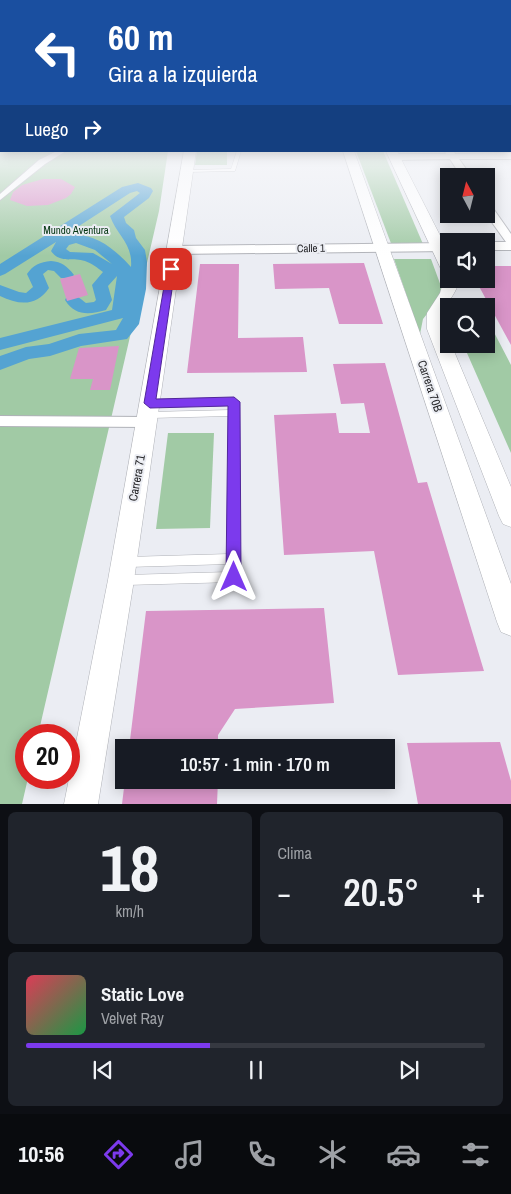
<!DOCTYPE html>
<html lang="es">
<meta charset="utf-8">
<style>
:root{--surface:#171b24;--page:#20242c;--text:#f1f3f6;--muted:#9ea1a6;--line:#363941;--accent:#7c3aed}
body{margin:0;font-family:"Archivo Narrow",sans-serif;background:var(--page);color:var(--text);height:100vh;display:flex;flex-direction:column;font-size:19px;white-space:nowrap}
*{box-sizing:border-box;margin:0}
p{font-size:16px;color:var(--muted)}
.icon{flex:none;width:28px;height:28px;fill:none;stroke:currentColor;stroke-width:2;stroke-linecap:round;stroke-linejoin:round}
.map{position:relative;height:804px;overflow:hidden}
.side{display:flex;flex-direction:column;gap:8px;padding:8px;background:#0d0f14;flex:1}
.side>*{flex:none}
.guide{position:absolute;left:0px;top:0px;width:511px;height:152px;box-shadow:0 2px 12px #0003;background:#1a4fa0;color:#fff;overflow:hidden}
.needle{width:32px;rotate:353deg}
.fabs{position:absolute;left:440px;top:168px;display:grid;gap:10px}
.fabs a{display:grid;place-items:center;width:55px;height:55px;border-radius:0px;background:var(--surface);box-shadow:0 2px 12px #0003;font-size:25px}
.speed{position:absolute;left:15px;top:724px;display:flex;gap:10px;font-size:25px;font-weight:700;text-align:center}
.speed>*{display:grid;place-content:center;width:65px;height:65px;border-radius:50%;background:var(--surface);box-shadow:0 2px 12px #0003;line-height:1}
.speed .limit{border:8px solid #d22;background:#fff;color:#111}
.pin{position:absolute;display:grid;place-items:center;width:42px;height:42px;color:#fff;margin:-21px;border-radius:10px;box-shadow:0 2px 8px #0006}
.me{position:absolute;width:55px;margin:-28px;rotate:0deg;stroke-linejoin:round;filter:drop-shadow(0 0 4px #0008)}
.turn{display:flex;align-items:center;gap:18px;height:105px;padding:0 25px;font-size:22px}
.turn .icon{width:65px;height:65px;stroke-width:2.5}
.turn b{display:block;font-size:35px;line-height:42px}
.then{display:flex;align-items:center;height:48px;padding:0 25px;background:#0003;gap:10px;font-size:19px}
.big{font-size:38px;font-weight:600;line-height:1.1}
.side .widget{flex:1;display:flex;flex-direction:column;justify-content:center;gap:8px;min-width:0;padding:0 18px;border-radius:8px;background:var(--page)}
.side .dial{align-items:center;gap:0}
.dial b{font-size:65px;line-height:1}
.song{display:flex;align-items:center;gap:15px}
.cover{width:60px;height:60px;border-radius:8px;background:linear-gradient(135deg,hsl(350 70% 55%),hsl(140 70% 35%))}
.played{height:5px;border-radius:2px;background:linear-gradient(90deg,var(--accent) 40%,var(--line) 40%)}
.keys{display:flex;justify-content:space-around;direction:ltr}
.heat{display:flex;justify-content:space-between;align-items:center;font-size:28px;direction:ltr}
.side .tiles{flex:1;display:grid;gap:8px;grid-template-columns:1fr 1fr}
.widget:last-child{grid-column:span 2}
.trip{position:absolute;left:115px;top:739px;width:280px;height:50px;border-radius:0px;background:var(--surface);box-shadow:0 2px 12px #0003;font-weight:600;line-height:50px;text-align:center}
.tab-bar{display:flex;height:80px;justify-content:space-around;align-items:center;background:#090b0e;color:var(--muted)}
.tab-bar .icon{width:35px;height:35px}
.tab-bar .current{color:var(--accent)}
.tab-bar b{font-size:22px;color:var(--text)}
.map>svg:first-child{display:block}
.green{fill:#a1caa5}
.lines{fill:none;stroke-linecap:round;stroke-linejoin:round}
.canal{fill:#54a3d2;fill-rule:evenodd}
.building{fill:#d995c8}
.service-casing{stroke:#b0b2b8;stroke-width:1}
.pedestrian-casing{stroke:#b0b2b8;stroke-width:2}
.minor-casing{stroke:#b0b2b8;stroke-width:2}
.tertiary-casing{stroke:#b0b2b8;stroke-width:1}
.service{fill:#fff;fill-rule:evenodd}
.pedestrian{fill:#fff;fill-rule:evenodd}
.minor{fill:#fff;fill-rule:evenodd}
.tertiary{fill:#fff;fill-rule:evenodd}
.route{fill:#7c3aed;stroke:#51269a}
.labels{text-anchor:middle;stroke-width:4;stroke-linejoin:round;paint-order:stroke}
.far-park-label{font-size:11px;fill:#043612;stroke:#ebedf3}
.far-street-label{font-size:11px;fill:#252528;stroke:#ebedf3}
.street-label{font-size:12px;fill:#252528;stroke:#ebedf3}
</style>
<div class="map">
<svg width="511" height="804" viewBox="0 0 511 804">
<rect width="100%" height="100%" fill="#ebedf3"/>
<!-- green -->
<g class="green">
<polygon points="0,143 1,151 168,151 159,211 38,735 26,735 26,778 28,778 22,804 0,804"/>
<polygon points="197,151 227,151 227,165 195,165"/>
<polygon points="356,151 383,151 423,244 392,246"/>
<polygon points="394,259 431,259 442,289 441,296 423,319 420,334"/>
<polygon points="486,317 511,365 511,453 463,344 486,344"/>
<polygon points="168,433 214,433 210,528 156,529"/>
</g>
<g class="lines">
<!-- canal -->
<g class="canal">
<path d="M138,183L151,188L153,191L149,198L124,217L126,223L134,230L136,238L145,250L147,262L146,289L139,324L127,339L81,346L50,356L29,359L0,370V356L26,347L49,344L79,334L116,330L123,318L0,350V338L112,310L117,276L108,286L112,300L106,310C89,315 75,316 65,300L67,296C77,294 79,298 86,303L94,302L96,300L92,285L103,272C98,268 91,263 85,261C73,257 60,264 51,251L56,242L5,274L0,276V264L122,187ZM137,191L140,193L110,216C117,236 133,243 131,267C113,247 90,229 62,237L130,193ZM76,243L95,250L112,264L93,253L70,252L66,249L69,245Z"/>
<path d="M51,261C62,262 67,266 74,275L71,278H61L54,271L48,270L43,274L49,288C36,307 19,305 0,296V285L19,292L26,293L33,287L27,274C33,265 40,262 51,261Z"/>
</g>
</g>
<!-- building -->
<g class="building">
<polygon points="43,179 61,179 75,187 71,194 66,198 48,205 27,206 10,200 13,192 22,185"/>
<polygon points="364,263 383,324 339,324 329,288 275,289 273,264"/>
<polygon points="200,264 239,264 238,338 303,337 307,372 187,373"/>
<polygon points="486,266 511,266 511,345 475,279 486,279"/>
<polygon points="80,274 88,295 67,301 60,279"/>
<polygon points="119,346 110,390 90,390 93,379 70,379 79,348"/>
<polygon points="385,363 418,483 427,482 484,671 398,675 374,551 284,555 274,415 336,413 339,433 370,433 364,403 341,404 333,364"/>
<polygon points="324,608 334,703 235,709 218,735 218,748 129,748 146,611"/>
<polygon points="500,742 511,781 511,804 418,804 407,743"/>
<polygon points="125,780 218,780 217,804 122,804"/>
</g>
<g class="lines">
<!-- service casing -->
<g class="service-casing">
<g id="service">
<polygon points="237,151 241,151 235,171 187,172 185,171 187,170 231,169"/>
<polygon points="234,399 237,400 238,402 239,577 237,580 234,582 126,585 123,583 121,580 123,577 126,575 229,572 229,564 128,567 125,565 123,562 125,559 128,557 229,554 230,416 150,418 147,417 146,415 147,413 150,412 230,410 230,405 150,406 147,405 146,403 147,401 150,400"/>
</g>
</g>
<!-- pedestrian casing -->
<g class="pedestrian-casing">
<g id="pedestrian">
<polygon points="57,151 66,151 45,164 0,200 0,194 39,160"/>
<polygon points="0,416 147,417 152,418 153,422 152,426 147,427 0,426"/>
</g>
</g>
<!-- minor casing -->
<g class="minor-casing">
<g id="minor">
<polygon points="445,151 454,151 455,154 511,153 511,159 459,159 471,176 461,176 450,159 394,160 389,157 394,154 446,154"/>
<polygon points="486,203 490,204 511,234 511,250 486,250 486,242 506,242 486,214"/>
<polygon points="449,243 449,251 174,254 168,250 174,246"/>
</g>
</g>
<!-- tertiary casing -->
<g class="tertiary-casing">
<g id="tertiary">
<polygon points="184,151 196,151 134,580 98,804 64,804 108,580"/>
<polygon points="343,151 354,151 511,584 511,636 501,632 497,622"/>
<polygon points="386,151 397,151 449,253 449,274 444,272 441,269"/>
<path d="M449,275V279H460C457,292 448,300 444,312C441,324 449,333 449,344H451L511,487V527L503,524L499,516L427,329V313L440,293L444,279Z"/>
</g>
</g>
<!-- service -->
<use href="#service" class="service"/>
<!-- pedestrian -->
<use href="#pedestrian" class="pedestrian"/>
<!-- minor -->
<use href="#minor" class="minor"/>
<!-- tertiary -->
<use href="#tertiary" class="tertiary"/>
</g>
<!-- sky -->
<linearGradient id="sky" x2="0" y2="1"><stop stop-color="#6daddf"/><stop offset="0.56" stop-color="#f6f7fa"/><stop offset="1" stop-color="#f6f7fa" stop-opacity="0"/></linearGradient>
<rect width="511" height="256" fill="url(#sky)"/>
<!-- route -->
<polygon class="route" points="171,267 175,269 156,399 234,397 240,402 241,577 239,582 234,585 228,582 226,577 228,406 150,408 144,403 167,269"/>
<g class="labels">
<!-- far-park labels -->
<g class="far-park-label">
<text x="76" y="234">Mundo Aventura</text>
</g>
<!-- far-street labels -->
<g class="far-street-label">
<text transform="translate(311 248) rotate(-1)" y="4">Calle 1</text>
</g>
<!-- street labels -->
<g class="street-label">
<text transform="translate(430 386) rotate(71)" y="4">Carrera 70B</text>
<text transform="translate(137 478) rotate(-80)" y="4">Carrera 71</text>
</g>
</g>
</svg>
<div class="fabs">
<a><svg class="needle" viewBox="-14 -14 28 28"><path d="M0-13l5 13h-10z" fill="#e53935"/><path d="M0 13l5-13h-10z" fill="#9ea1a6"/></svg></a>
<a><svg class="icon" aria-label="sound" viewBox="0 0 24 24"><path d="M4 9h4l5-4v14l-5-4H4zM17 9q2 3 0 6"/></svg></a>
<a><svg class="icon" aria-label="search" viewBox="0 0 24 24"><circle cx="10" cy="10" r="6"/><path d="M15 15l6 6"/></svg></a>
</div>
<div class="speed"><div class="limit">20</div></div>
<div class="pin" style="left:171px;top:269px;background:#d93025"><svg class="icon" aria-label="arrive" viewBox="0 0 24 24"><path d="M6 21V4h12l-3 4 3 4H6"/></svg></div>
<svg class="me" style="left:234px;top:577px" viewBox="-20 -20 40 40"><path d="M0-17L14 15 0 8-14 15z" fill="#7c3aed" stroke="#fff" stroke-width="4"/></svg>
<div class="trip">10:57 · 1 min · 170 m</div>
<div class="guide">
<div class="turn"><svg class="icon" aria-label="left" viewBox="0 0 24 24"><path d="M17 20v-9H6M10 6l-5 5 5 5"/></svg><div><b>60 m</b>Gira a la izquierda</div></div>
<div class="then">Luego<svg class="icon" aria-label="right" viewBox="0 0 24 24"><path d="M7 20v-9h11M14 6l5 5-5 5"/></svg></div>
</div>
</div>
<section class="side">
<div class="tiles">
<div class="widget dial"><b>18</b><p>km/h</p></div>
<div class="widget"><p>Clima</p>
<div class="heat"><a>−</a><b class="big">20.5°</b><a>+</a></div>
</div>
<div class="widget">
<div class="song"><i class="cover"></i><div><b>Static Love</b><p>Velvet Ray</p></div></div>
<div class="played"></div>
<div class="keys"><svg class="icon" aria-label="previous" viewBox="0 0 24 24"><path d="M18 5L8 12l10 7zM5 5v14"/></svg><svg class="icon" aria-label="pause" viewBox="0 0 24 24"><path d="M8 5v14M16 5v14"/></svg><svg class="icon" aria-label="next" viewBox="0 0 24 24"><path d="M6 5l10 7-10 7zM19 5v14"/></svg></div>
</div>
</div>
</section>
<nav class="tab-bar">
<b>10:56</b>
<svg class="icon current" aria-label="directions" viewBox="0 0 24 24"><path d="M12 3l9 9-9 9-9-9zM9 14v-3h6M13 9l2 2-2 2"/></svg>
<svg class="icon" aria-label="music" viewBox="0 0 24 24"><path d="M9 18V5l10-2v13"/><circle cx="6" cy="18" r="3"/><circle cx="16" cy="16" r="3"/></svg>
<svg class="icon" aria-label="phone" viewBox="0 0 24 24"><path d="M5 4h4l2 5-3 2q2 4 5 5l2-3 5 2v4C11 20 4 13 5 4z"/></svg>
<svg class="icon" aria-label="climate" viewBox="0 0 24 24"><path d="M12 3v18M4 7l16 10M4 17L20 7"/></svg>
<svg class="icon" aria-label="car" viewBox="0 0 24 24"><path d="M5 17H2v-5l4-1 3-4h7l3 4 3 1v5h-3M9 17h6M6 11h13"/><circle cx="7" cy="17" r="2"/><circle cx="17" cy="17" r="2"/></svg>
<svg class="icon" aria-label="filters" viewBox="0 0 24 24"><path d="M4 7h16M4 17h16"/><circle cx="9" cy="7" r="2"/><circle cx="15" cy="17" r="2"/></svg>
</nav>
